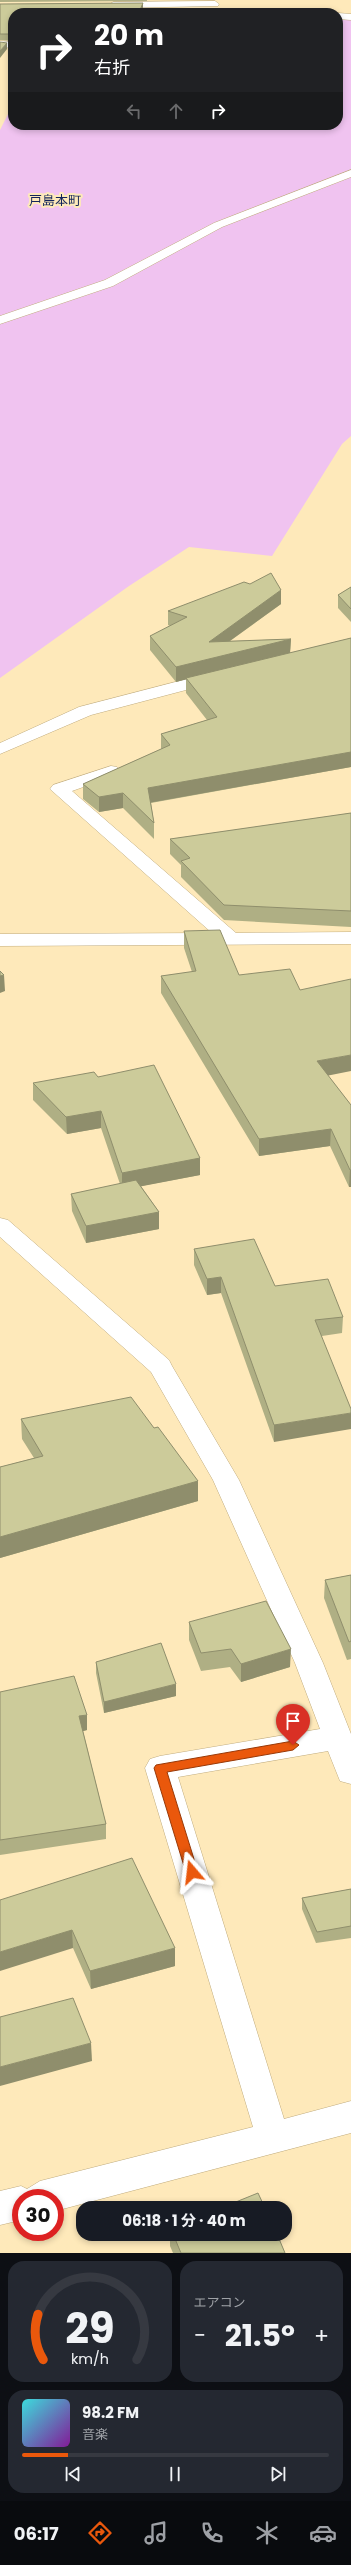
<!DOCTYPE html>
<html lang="ja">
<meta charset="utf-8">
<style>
:root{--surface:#171b24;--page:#242831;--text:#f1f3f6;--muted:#9ea1a6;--line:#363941;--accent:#ea580c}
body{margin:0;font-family:Poppins,"Noto Sans JP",sans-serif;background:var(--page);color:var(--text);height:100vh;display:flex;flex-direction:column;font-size:15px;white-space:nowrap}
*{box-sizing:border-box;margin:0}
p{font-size:13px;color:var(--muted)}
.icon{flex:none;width:22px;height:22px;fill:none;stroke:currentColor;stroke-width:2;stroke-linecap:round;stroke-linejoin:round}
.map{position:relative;height:2253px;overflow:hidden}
.side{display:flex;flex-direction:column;gap:8px;padding:8px;background:#0d0f14;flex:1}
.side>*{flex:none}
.banner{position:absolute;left:8px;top:8px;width:335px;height:122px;border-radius:16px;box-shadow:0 2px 6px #0003;background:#202124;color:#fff;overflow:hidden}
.speed{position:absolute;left:12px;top:2189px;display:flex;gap:8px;font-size:20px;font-weight:700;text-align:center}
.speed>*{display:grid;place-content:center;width:52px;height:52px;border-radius:50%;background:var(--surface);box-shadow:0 2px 6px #0003;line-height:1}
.speed .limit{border:6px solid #d22;background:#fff;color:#111}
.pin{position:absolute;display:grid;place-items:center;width:34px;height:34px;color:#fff;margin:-41px -17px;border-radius:50% 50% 50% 0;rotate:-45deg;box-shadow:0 0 4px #0007}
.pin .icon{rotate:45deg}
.me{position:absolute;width:44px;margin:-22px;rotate:343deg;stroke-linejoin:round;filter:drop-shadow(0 0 3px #0008)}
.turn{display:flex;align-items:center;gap:14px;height:84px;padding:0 20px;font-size:18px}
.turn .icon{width:52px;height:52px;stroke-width:2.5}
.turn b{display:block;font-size:28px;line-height:34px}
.lanes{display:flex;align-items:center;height:38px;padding:0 20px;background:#0003;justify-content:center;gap:20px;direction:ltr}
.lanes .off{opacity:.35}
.big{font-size:30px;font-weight:700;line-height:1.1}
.side .card{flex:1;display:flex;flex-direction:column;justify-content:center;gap:6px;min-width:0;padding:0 14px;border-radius:16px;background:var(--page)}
.side .dial{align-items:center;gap:0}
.dial svg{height:104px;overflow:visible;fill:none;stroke:var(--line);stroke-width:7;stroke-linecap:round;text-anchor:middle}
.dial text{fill:var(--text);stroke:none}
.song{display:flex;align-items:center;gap:12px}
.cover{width:48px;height:48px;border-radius:6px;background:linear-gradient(135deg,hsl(180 70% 55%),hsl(290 70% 35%))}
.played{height:4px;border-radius:2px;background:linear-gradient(90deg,var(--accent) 15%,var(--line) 15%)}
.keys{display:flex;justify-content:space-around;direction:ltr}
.heat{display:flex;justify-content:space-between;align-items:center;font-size:22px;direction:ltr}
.side .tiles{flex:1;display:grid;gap:8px;grid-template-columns:1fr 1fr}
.card:last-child{grid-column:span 2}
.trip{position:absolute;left:76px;top:2201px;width:216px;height:40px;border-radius:16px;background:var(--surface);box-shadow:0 2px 6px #0003;font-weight:700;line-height:40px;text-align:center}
.menu{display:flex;height:64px;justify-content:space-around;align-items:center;background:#090b0e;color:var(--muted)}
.menu .icon{width:28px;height:28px}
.menu .current{color:var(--accent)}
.menu b{font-size:18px;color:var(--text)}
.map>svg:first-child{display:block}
.green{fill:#f0c3f0}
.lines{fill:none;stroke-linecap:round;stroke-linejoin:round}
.minor-casing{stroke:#c0ac7f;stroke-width:1}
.minor{fill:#fff;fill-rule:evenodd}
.wall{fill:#afaf84}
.shaded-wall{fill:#8f8e6c}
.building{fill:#cccb9a;stroke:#8f8e6c}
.route{fill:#ea580c;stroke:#983908}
.labels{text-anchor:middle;stroke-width:4;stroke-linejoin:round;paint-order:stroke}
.far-quarter-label{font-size:13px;fill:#13255b;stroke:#fee9ba}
</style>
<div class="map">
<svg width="351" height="2253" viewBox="0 0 351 2253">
<rect width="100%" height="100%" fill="#fee9ba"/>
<!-- green -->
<polygon class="green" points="338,18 351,19 351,436 342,444 272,556 189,547 129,586 0,678 0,130 13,104 13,125 338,125"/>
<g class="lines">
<!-- minor casing -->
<g class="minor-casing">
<g id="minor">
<polygon points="215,1 219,4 218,6 113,8 109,5 113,2"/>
<polygon points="275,10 287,10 291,13 271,13"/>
<polygon points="338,13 351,14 351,20 338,19"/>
<polygon points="0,41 13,42 13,48 0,47"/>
<polygon points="351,170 351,177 222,227 113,286 0,324 0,316 105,280 214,223"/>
<polygon points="214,672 220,673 222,677 220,681 91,715 0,754 0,743 79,707"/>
<polygon points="111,766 117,767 120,771 117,775 72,791 236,933 351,932 351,944 0,946 0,934 212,933 50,789 53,785"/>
<polygon points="0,1218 8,1220 169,1360 172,1366 239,1480 323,1663 351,1734 351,1784 340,1781 328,1751 178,1777 284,2119 351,2101 351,2133 55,2211 55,2198 21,2198 21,2220 0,2225 0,2191 21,2186 27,2189 40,2181 253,2127 145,1768 150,1759 160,1756 320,1729 295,1663 213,1480 151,1372 0,1237"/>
</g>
</g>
<!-- minor -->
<use href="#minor" class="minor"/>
</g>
<!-- wall -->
<g class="wall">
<polygon points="0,0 147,0 147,1 0,2"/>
<polygon points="143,3 143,9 13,13 13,41 0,40 0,4"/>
<polygon points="250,584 281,590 281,604 230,641 291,639 290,653 351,638 351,767 151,803 154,823 154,839 123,808 99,812 83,799 83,784 161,749 161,734 207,720 186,693 186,679 176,682 150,650 150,636 170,626 168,625 168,611"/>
<polygon points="351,587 351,622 338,608 338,595"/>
<polygon points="351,813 351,927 224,920 181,877 181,865 170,854 170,839"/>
<polygon points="184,931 239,975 328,1076 351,1105 351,1187 349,1187 330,1146 259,1156 161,993 161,976 192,972 184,948"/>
<polygon points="98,1077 200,1158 200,1175 141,1186 159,1212 159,1229 86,1243 72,1211 71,1194 120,1184 101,1128 67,1134 33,1100 33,1083"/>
<polygon points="194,1249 343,1317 342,1333 322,1336 274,1442 221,1293 207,1295 194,1265"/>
<polygon points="21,1419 154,1428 198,1481 198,1501 0,1558 0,1467 34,1458 22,1439"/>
<polygon points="351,1575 351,1659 347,1660 324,1598 325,1580"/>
<polygon points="189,1622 290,1667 241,1682 230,1667 201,1671 189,1640"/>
<polygon points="96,1662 176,1696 104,1713 96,1673"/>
<polygon points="0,1692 87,1715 87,1730 83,1731 106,1824 106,1839 0,1855"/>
<polygon points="351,1889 351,1938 316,1943 302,1909 302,1898"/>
<polygon points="0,1900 175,1966 91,1989 73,1948"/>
<polygon points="170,2234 277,2234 285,2253 173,2253 170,2246"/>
</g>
<!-- shaded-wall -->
<g class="shaded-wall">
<polygon points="143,3 143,9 141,13 131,13"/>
<polygon points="7,43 7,49 0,58 0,51"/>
<polygon points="281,590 281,604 209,656 209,642"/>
<polygon points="291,639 290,653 176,682 176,667"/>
<polygon points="351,752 351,767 148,803 148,788"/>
<polygon points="123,793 123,808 99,812 99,797"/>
<polygon points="4,975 5,991 0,993 0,976"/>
<polygon points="351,1055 351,1071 316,1078 317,1061"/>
<polygon points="101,1111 101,1128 67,1134 66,1117"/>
<polygon points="331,1129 330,1146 259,1156 259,1139"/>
<polygon points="200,1158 200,1175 122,1190 122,1173"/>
<polygon points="350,1170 351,1170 351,1187 349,1187"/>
<polygon points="159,1212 159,1229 86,1243 86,1226"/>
<polygon points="221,1277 221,1293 207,1295 207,1279"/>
<polygon points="351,1413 351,1429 274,1442 274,1425"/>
<polygon points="198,1481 198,1501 0,1558 0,1537"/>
<polygon points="291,1649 290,1667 241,1682 241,1664"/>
<polygon points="176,1684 176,1696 104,1713 104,1702"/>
<polygon points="87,1715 87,1730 80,1732 79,1716"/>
<polygon points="72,1930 73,1948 0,1971 0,1952"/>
<polygon points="175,1948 175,1966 91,1989 90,1971"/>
<polygon points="91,2043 92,2061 0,2086 0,2067"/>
</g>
<!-- building -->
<g class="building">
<polygon points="143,3 140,10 131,13 13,13 13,34 0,34 0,4"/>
<polygon points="0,42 7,43 0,51"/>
<polygon points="271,573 281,590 209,642 291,639 176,667 150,636 187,617 168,611 244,582 250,584"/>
<polygon points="351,587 351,609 338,595"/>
<polygon points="351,638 351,752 148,788 154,823 123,793 99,797 83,784 170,745 161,734 217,717 186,678"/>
<polygon points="351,813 351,911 224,905 181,861 190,858 170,839"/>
<polygon points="220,930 239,975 290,969 300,990 351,979 351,1055 317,1061 351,1105 351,1170 350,1170 331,1129 259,1139 161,976 196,971 184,931"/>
<polygon points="0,971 4,975 0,976"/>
<polygon points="154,1065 200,1158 122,1173 101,1111 66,1117 33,1083 94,1072 98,1077"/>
<polygon points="136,1180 159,1212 86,1226 71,1194"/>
<polygon points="254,1239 275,1286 328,1279 343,1317 315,1320 351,1409 351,1413 274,1425 221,1277 207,1279 194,1249"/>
<polygon points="131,1397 154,1428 158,1427 198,1481 0,1537 0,1467 43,1456 21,1419"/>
<polygon points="351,1575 351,1641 349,1642 325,1580"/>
<polygon points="266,1601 291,1649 241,1664 231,1649 201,1653 189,1622"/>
<polygon points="161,1643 176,1684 104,1702 96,1662"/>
<polygon points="74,1676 87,1715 79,1716 106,1824 0,1840 0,1692"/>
<polygon points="132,1858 175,1948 90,1971 72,1930 0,1952 0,1900"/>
<polygon points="351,1889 351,1926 317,1932 302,1898"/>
<polygon points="73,1998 91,2043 0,2067 0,2017"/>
<polygon points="258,2193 265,2208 221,2208"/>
<polygon points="173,2234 277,2234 285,2253 181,2253"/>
</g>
<!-- route -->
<polygon class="route" points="293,1741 299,1745 293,1750 167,1772 198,1872 196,1876 187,1876 154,1768 156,1765"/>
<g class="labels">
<!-- far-quarter labels -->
<g class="far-quarter-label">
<text x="55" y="205">戸島本町</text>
</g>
</g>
</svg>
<div class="speed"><div class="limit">30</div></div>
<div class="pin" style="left:293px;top:1745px;background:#d93025"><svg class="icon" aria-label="arrive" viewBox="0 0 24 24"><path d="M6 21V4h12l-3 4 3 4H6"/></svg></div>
<svg class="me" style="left:192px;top:1872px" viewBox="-20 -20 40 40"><path d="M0-17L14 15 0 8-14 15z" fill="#ea580c" stroke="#fff" stroke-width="4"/></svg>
<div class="trip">06:18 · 1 分 · 40 m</div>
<div class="banner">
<div class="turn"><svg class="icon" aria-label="right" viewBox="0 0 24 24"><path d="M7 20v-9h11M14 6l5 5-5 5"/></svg><div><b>20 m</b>右折</div></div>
<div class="lanes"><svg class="icon off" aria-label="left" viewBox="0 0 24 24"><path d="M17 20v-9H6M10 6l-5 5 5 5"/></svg><svg class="icon off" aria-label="ahead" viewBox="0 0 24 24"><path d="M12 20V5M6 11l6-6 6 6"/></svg><svg class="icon" aria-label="right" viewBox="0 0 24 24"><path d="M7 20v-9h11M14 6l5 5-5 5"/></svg></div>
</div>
</div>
<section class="side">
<div class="tiles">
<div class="card dial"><svg viewBox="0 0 100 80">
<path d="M14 69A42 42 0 1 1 86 69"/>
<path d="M14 69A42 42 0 0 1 10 34" stroke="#ea580c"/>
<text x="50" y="56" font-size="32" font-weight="700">29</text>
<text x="50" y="72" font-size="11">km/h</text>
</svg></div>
<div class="card"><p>エアコン</p>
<div class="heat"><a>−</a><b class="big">21.5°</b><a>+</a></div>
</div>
<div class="card">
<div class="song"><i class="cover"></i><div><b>98.2 FM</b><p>音楽</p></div></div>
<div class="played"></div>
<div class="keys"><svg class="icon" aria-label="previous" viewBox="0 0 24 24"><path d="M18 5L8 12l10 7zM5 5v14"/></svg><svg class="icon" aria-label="pause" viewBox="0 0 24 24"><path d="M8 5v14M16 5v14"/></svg><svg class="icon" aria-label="next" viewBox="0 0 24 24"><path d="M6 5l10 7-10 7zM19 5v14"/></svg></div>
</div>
</div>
</section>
<nav class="menu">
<b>06:17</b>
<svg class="icon current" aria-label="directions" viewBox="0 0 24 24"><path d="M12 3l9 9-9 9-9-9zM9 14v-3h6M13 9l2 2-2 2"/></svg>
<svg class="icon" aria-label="music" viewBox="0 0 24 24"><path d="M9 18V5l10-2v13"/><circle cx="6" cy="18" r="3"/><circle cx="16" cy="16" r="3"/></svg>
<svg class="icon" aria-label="phone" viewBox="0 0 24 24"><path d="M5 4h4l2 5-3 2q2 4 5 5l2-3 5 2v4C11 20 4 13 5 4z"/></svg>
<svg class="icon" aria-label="climate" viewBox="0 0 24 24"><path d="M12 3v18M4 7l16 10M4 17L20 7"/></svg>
<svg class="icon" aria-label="car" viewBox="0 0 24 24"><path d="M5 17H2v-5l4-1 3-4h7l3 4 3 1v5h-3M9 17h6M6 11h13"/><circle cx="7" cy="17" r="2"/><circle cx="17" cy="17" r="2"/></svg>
</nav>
